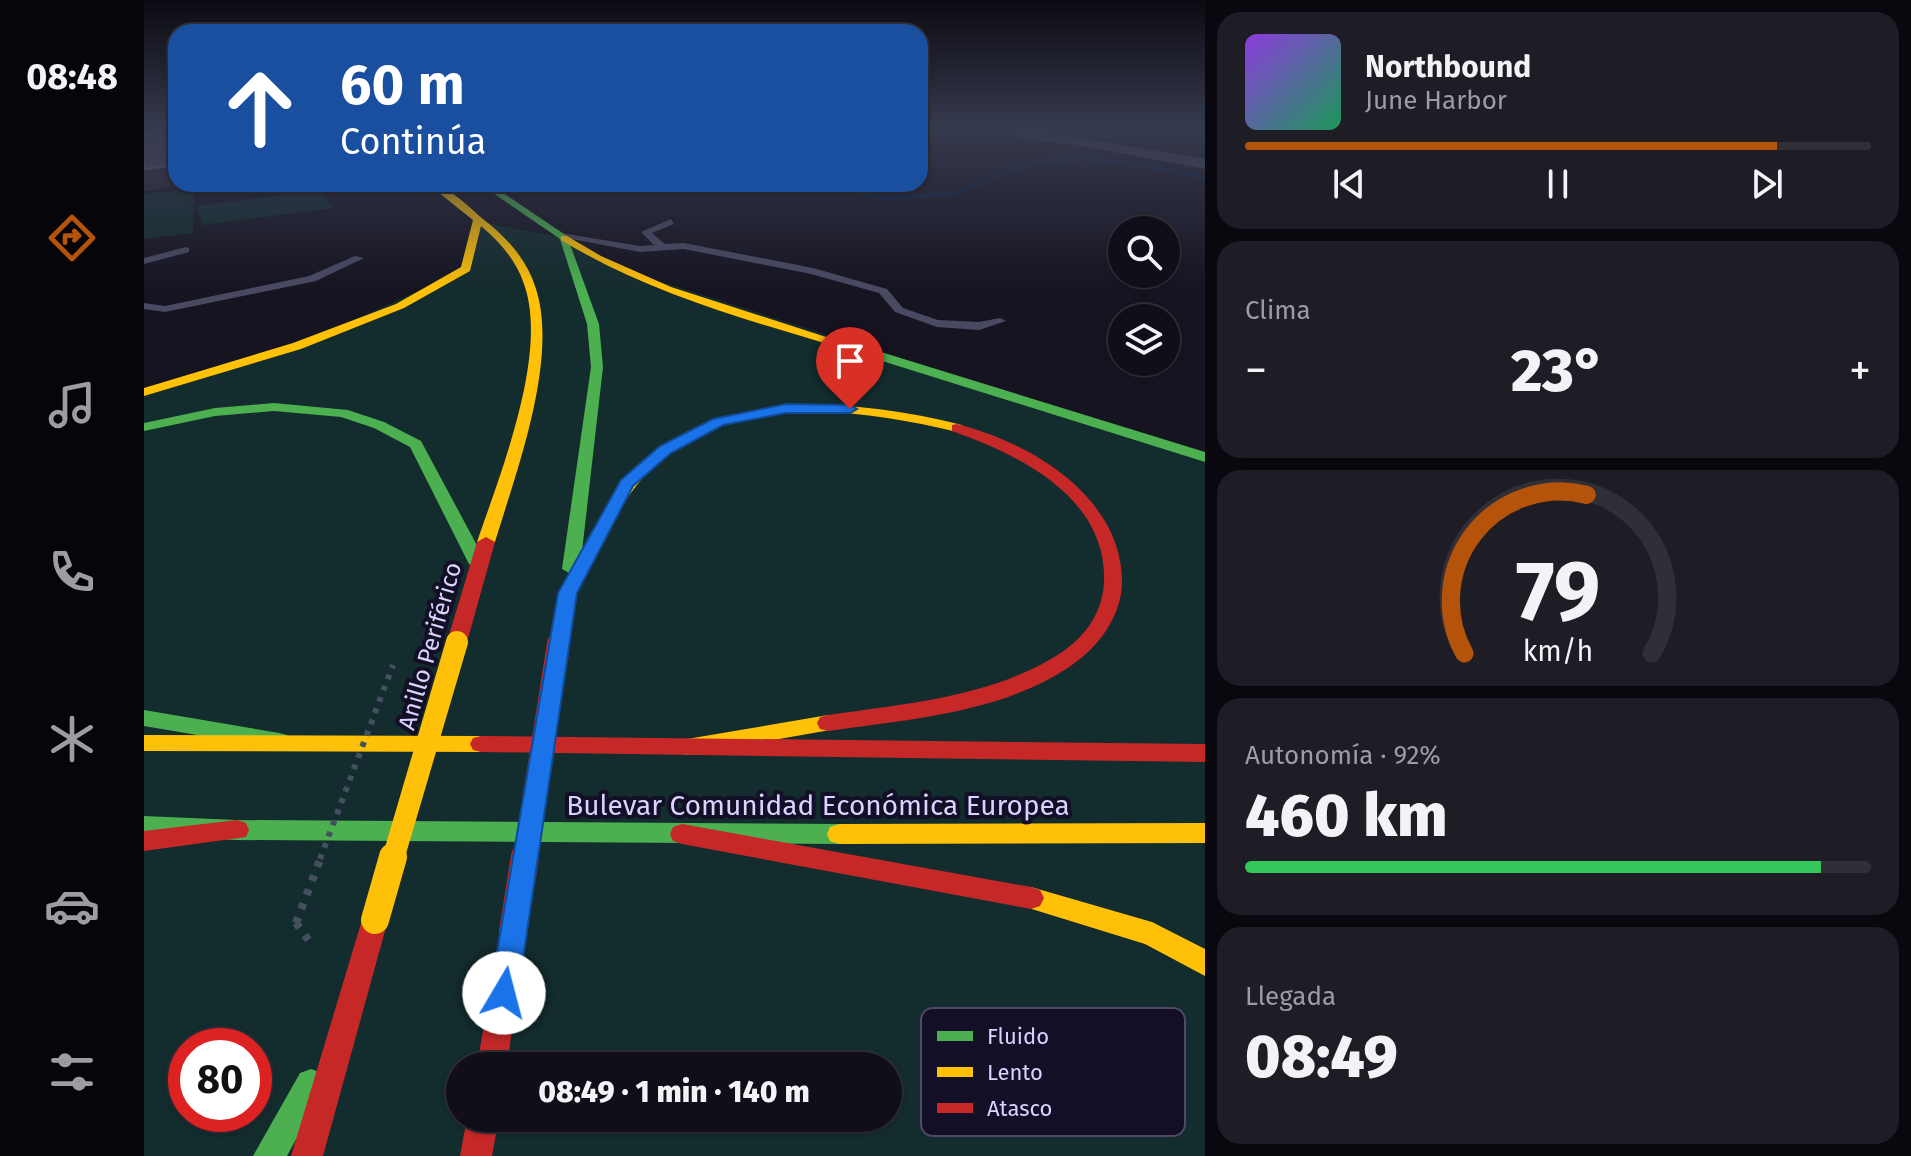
<!DOCTYPE html>
<html lang="es">
<meta charset="utf-8">
<style>
:root{--surface:#100f19;--page:#1e1d26;--text:#f1f3f6;--muted:#9c9ca2;--line:#302f38;--accent:#b45309}
body{margin:0;font-family:"Fira Sans",sans-serif;background:var(--page);color:var(--text);height:100vh;display:flex;flex-direction:column;font-size:30px;white-space:nowrap}
*{box-sizing:border-box;margin:0}
p{font-size:26px;color:var(--muted)}
.icon{flex:none;width:44px;height:44px;fill:none;stroke:currentColor;stroke-width:2;stroke-linecap:round;stroke-linejoin:round}
.map{position:relative;flex:1;overflow:hidden}
.sheet{display:flex;flex-direction:column;gap:12px;padding:12px;background:#09080e;width:706px}
.sheet>*{flex:none}
.banner{position:absolute;left:24px;top:24px;width:760px;height:168px;border-radius:24px;box-shadow:0 2px 6px #0004,0 0 0 2px var(--line);background:#1a4fa0;color:#fff;overflow:hidden}
.fabs{position:absolute;left:964px;top:216px;display:grid;gap:16px}
.fabs a{display:grid;place-items:center;width:72px;height:72px;border-radius:50%;background:var(--surface);box-shadow:0 2px 6px #0004,0 0 0 2px var(--line);font-size:40px}
.speed{position:absolute;left:24px;top:1028px;display:flex;gap:16px;font-size:40px;font-weight:700;text-align:center}
.speed>*{display:grid;place-content:center;width:104px;height:104px;border-radius:50%;background:var(--surface);box-shadow:0 2px 6px #0004,0 0 0 2px var(--line);line-height:1}
.speed .limit{border:12px solid #d22;background:#fff;color:#111}
.pin{position:absolute;display:grid;place-items:center;width:68px;height:68px;color:#fff;margin:-82px -34px;border-radius:50% 50% 50% 0;rotate:-45deg;box-shadow:0 0 8px #0007}
.pin .icon{rotate:45deg}
.me{position:absolute;width:88px;margin:-44px;rotate:8deg;stroke-linejoin:round;filter:drop-shadow(0 0 6px #0008)}
.turn{display:flex;align-items:center;gap:28px;height:168px;padding:0 40px;font-size:36px}
.turn .icon{width:104px;height:104px;stroke-width:2.5}
.turn b{display:block;font-size:56px;line-height:68px}
.big{font-size:60px;font-weight:800;line-height:1.1}
.sheet .card{flex:1;display:flex;flex-direction:column;justify-content:center;gap:12px;min-width:0;padding:0 28px;border-radius:24px;background:var(--page)}
.sheet .dial{align-items:center;gap:0}
.dial svg{height:208px;overflow:visible;fill:none;stroke:var(--line);stroke-width:7;stroke-linecap:round;text-anchor:middle}
.dial text{fill:var(--text);stroke:none}
.song{display:flex;align-items:center;gap:24px}
.cover{width:96px;height:96px;border-radius:12px;background:linear-gradient(135deg,hsl(270 70% 55%),hsl(150 70% 35%))}
.played{height:8px;border-radius:4px;background:linear-gradient(90deg,var(--accent) 85%,var(--line) 85%)}
.keys{display:flex;justify-content:space-around;direction:ltr}
.heat{display:flex;justify-content:space-between;align-items:center;font-size:44px;direction:ltr}
.charge{height:12px;border-radius:6px;background:linear-gradient(90deg,#34c759 92%,var(--line) 0)}
.trip{position:absolute;left:302px;top:1052px;width:456px;height:80px;border-radius:40px;background:var(--surface);box-shadow:0 2px 6px #0004,0 0 0 2px var(--line);font-weight:800;line-height:80px;text-align:center}
main{display:flex;flex:1;min-height:0}
.tabs{display:flex;flex-direction:column;width:144px;justify-content:space-around;align-items:center;background:#06060a;color:var(--muted)}
.tabs .icon{width:56px;height:56px}
.tabs .current{color:var(--accent)}
.tabs b{font-size:36px;color:var(--text)}
.map>svg:first-child{display:block}
.green{fill:#132c2d;fill-rule:evenodd}
.lines{fill:none;stroke-linecap:round;stroke-linejoin:round}
.stream{fill:#0b1e41;fill-rule:evenodd}
.path-far1{stroke:#44505f;stroke-width:2;stroke-dasharray:2 3;stroke-linecap:butt}
.path{stroke:#44505f;stroke-width:8;stroke-dasharray:6 9;stroke-linecap:butt}
.lane{fill:#4a4962;fill-rule:evenodd}
.street{fill:#4a4962;fill-rule:evenodd}
.fast{fill:#4caf50;fill-rule:evenodd}
.slow{fill:#ffc107;fill-rule:evenodd}
.jam{fill:#c62828;fill-rule:evenodd}
.path-bridge-far1{stroke:#44505f;stroke-width:6;stroke-dasharray:5 7;stroke-linecap:butt}
.path-bridge{stroke:#44505f;stroke-width:8;stroke-dasharray:6 9;stroke-linecap:butt}
.slow-bridge-far1{stroke:#ffc107;stroke-width:22}
.slow-bridge{stroke:#ffc107;stroke-width:28}
.jam-bridge-far1{stroke:#c62828;stroke-width:22}
.jam-bridge{stroke:#c62828;stroke-width:28}
.shaded-wall{fill:#282635}
.building{fill:#504e63;stroke:#66637b;stroke-width:2}
.route{fill:#1a73e8;stroke:#114b97;stroke-width:2}
.labels{text-anchor:middle;stroke-width:8;stroke-linejoin:round;paint-order:stroke}
.street-label{font-size:24px;fill:#d9d4ff;stroke:#130f26}
.near-street-label{font-size:28px;fill:#d9d4ff;stroke:#130f26}
.key{fill:#130f26;stroke:#4e4a67;stroke-width:2}
.key-label{font-size:22px;fill:#d9d4ff}
</style>
<main>
<nav class="tabs">
<b>08:48</b>
<svg class="icon current" aria-label="directions" viewBox="0 0 24 24"><path d="M12 3l9 9-9 9-9-9zM9 14v-3h6M13 9l2 2-2 2"/></svg>
<svg class="icon" aria-label="music" viewBox="0 0 24 24"><path d="M9 18V5l10-2v13"/><circle cx="6" cy="18" r="3"/><circle cx="16" cy="16" r="3"/></svg>
<svg class="icon" aria-label="phone" viewBox="0 0 24 24"><path d="M5 4h4l2 5-3 2q2 4 5 5l2-3 5 2v4C11 20 4 13 5 4z"/></svg>
<svg class="icon" aria-label="climate" viewBox="0 0 24 24"><path d="M12 3v18M4 7l16 10M4 17L20 7"/></svg>
<svg class="icon" aria-label="car" viewBox="0 0 24 24"><path d="M5 17H2v-5l4-1 3-4h7l3 4 3 1v5h-3M9 17h6M6 11h13"/><circle cx="7" cy="17" r="2"/><circle cx="17" cy="17" r="2"/></svg>
<svg class="icon" aria-label="filters" viewBox="0 0 24 24"><path d="M4 7h16M4 17h16"/><circle cx="9" cy="7" r="2"/><circle cx="15" cy="17" r="2"/></svg>
</nav>
<div class="map">
<svg width="1061" height="1156" viewBox="0 0 1061 1156">
<rect width="100%" height="100%" fill="#161421"/>
<!-- green -->
<g class="green">
<polygon points="50,189 49,233 0,239 0,194"/>
<polygon points="177,190 189,208 58,225 52,206"/>
<path d="M333,221L420,238L456,262L1061,456V1156H0V392L153,346L322,269ZM42,1046H110V1114H42ZM316,1066H744V1118H316Z"/>
</g>
<g class="lines">
<!-- stream -->
<polygon class="stream" points="945,157 995,162 1061,176 1061,180 995,166 945,161 897,162 806,196 739,200 666,184 679,184 739,196 805,192 894,159"/>
<!-- path-far1 -->
<polyline class="path-far1" points="776,134 845,134"/>
<!-- path -->
<polyline class="path" points="152,923 168,945"/>
<!-- lane -->
<g class="lane">
<polygon points="527,219 530,224 508,233 521,244 540,243 669,268 743,289 759,308 794,320 835,322 856,318 862,321 835,330 793,327 751,312 735,293 667,274 540,249 496,252 412,236 417,233 496,246 510,245 497,232"/>
<polygon points="42,247 45,248 45,252 0,264 0,258"/>
<polygon points="211,256 220,258 172,281 21,312 0,309 0,303 21,306 165,276"/>
</g>
<!-- street -->
<polygon class="street" points="870,127 1061,159 1061,169 939,146 874,138 867,134"/>
<!-- fast -->
<g class="fast">
<polygon points="336,184 346,184 423,236 455,324 459,367 436,569 427,574 418,569 447,367 443,324 416,239"/>
<polygon points="703,344 711,344 1061,452 1061,462 703,350"/>
<polygon points="130,403 204,410 240,422 277,441 343,564 340,568 334,569 325,564 266,447 230,428 197,417 130,411 71,416 0,431 0,423 71,408"/>
<polygon points="0,710 135,733 143,735 146,741 143,747 135,749 0,726"/>
<polygon points="0,816 93,820 695,824 704,827 707,834 704,841 695,844 93,840 0,836"/>
<polygon points="167,1069 178,1073 182,1084 143,1156 109,1156 156,1073"/>
</g>
<!-- slow -->
<g class="slow">
<path d="M284,184C303,184 325,207 339,219C362,237 382,258 391,286C416,357 372,472 351,542L342,547L333,542C356,474 405,354 380,284C372,260 356,242 337,226L326,271L260,308L157,349L0,396V388L149,343L252,304L317,267L329,220Z"/>
<path d="M417,236H423L457,256L527,287L713,347L703,350C604,320 506,294 417,240Z"/>
<path d="M652,404C709,404 763,411 818,425L820,428L813,432C709,407 576,390 497,480C467,515 454,559 430,597H418L415,593C478,471 506,421 652,404Z"/>
<polygon points="684,715 692,717 695,723 692,729 543,755 535,753 532,747 535,741 543,739"/>
<polygon points="0,735 337,736 345,738 348,744 345,750 337,752 0,751"/>
<polygon points="1061,823 1061,843 695,844 686,841 683,834 686,827 695,824"/>
<polygon points="887,887 1008,922 1061,949 1061,976 1001,944 878,906 874,898 878,890"/>
</g>
<!-- jam -->
<g class="jam">
<path d="M813,424C888,443 980,498 978,585C976,618 955,646 928,665C859,713 765,719 684,731L676,729L673,723L676,717L684,715C759,704 840,698 907,659C937,642 958,617 960,583C964,498 876,455 808,431V425Z"/>
<polygon points="342,537 351,542 323,642 320,647 306,647 303,642 333,542"/>
<polygon points="337,736 1061,744 1061,762 337,752 329,750 326,744 329,738"/>
<polygon points="93,820 102,823 105,830 102,837 0,851 0,831"/>
<polygon points="538,824 887,887 896,890 900,898 896,906 887,909 538,844 529,841 526,834 529,827"/>
<polygon points="231,908 240,912 244,920 179,1156 147,1156 218,920 222,912"/>
<polygon points="369,920 378,923 382,932 363,1066 333,1066 356,932 360,923"/>
<polygon points="323,1118 355,1118 348,1156 316,1156"/>
</g>
<!-- path-bridge-far1 -->
<polyline class="path-bridge-far1" points="176,859 249,665"/>
<!-- path-bridge -->
<polyline class="path-bridge" points="152,923 177,857"/>
<!-- slow-bridge-far1 -->
<polyline class="slow-bridge-far1" points="249,859 313,642"/>
<!-- slow-bridge -->
<polyline class="slow-bridge" points="231,920 249,857"/>
<!-- jam-bridge-far1 -->
<polyline class="jam-bridge-far1" points="380,859 414,644"/>
<!-- jam-bridge -->
<polyline class="jam-bridge" points="369,932 381,857"/>
</g>
<!-- shaded-wall -->
<polygon class="shaded-wall" points="32,165 32,184 45,184 0,191 0,169"/>
<!-- building -->
<polygon class="building" points="32,132 32,165 0,169 0,134"/>
<!-- sky -->
<linearGradient id="sky" x2="0" y2="1"><stop stop-color="#0c0b12"/><stop offset="0.44" stop-color="#363a4e"/><stop offset="1" stop-color="#363a4e" stop-opacity="0"/></linearGradient>
<rect width="1061" height="289" fill="url(#sky)"/>
<!-- route -->
<polygon class="route" points="642,404 706,405 713,409 706,413 642,413 579,425 527,453 489,486 433,593 374,993 370,1003 360,1007 350,1003 346,993 414,593 477,480 516,446 569,419"/>
<g class="labels">
<!-- street labels -->
<g class="street-label">
<text transform="translate(286 646) rotate(-74)" y="8">Anillo Periférico</text>
</g>
<!-- near-street labels -->
<g class="near-street-label">
<text x="674" y="815">Bulevar Comunidad Económica Europea</text>
</g>
</g>
<!-- legend -->
<rect x="777" y="1008" width="264" height="128" rx="12" class="key"/>
<rect x="793" y="1031" width="36" height="10" fill="#4caf50"/>
<rect x="793" y="1067" width="36" height="10" fill="#ffc107"/>
<rect x="793" y="1103" width="36" height="10" fill="#c62828"/>
<g class="key-label">
<text x="843" y="1044">Fluido</text>
<text x="843" y="1080">Lento</text>
<text x="843" y="1116">Atasco</text>
</g>
</svg>
<div class="fabs">
<a><svg class="icon" aria-label="search" viewBox="0 0 24 24"><circle cx="10" cy="10" r="6"/><path d="M15 15l6 6"/></svg></a>
<a><svg class="icon" aria-label="layers" viewBox="0 0 24 24"><path d="M12 4l9 5-9 5-9-5zM3 14l9 5 9-5"/></svg></a>
</div>
<div class="speed"><div class="limit">80</div></div>
<div class="pin" style="left:706px;top:409px;background:#d93025"><svg class="icon" aria-label="arrive" viewBox="0 0 24 24"><path d="M6 21V4h12l-3 4 3 4H6"/></svg></div>
<svg class="me" style="left:360px;top:993px" viewBox="-20 -20 40 40"><circle r="19" fill="#fff"/><path d="M0-13L10 11 0 6-10 11z" fill="#1a73e8"/></svg>
<div class="trip">08:49 · 1 min · 140 m</div>
<div class="banner">
<div class="turn"><svg class="icon" aria-label="ahead" viewBox="0 0 24 24"><path d="M12 20V5M6 11l6-6 6 6"/></svg><div><b>60 m</b>Continúa</div></div>
</div>
</div>
<section class="sheet">
<div class="card">
<div class="song"><i class="cover"></i><div><b>Northbound</b><p>June Harbor</p></div></div>
<div class="played"></div>
<div class="keys"><svg class="icon" aria-label="previous" viewBox="0 0 24 24"><path d="M18 5L8 12l10 7zM5 5v14"/></svg><svg class="icon" aria-label="pause" viewBox="0 0 24 24"><path d="M8 5v14M16 5v14"/></svg><svg class="icon" aria-label="next" viewBox="0 0 24 24"><path d="M6 5l10 7-10 7zM19 5v14"/></svg></div>
</div>
<div class="card"><p>Clima</p>
<div class="heat"><a>−</a><b class="big">23°</b><a>+</a></div>
</div>
<div class="card dial"><svg viewBox="0 0 100 80">
<path d="M14 69A42 42 0 1 1 86 69"/>
<path d="M14 69A42 42 0 0 1 61 8" stroke="#b45309"/>
<text x="50" y="56" font-size="32" font-weight="700">79</text>
<text x="50" y="72" font-size="11">km/h</text>
</svg></div>
<div class="card"><p>Autonomía · 92%</p><b class="big">460 km</b><div class="charge"></div></div>
<div class="card"><p>Llegada</p><b class="big">08:49</b></div>
</section>
</main>
